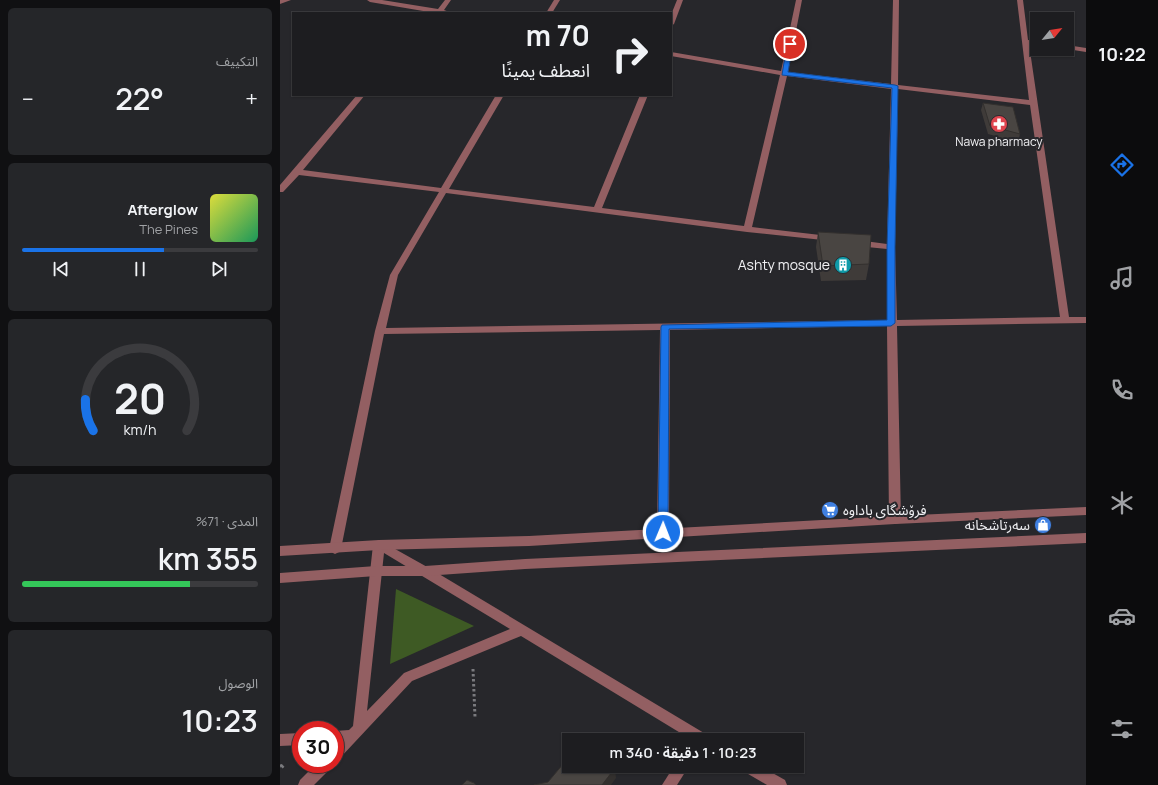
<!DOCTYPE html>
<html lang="ar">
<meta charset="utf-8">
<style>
:root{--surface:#1d1d20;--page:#252629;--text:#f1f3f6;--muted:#a0a2a5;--line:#3b3b3e;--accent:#1a73e8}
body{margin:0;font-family:Manrope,"Noto Sans Arabic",sans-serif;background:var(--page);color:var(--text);direction:rtl;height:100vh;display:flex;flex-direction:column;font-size:15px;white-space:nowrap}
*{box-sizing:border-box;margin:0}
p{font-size:13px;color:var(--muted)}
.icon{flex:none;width:22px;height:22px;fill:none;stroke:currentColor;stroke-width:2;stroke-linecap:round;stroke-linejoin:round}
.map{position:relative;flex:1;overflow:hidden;direction:ltr}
.sheet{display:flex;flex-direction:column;gap:8px;padding:8px;background:#101012;width:280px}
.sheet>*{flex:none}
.top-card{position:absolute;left:12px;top:12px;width:380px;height:84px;border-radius:0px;box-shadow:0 1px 3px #0004,0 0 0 1px var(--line);direction:rtl;background:#1d1d20;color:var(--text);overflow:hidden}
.needle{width:26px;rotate:60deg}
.controls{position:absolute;left:750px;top:12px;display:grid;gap:8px}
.controls a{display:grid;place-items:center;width:44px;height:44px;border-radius:0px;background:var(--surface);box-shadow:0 1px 3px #0004,0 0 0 1px var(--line);font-size:20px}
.speed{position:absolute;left:12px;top:721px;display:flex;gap:8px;font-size:20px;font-weight:700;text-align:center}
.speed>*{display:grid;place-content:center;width:52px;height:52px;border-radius:50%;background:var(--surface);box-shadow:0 1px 3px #0004,0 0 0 1px var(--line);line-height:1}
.speed .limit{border:6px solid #d22;background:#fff;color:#111}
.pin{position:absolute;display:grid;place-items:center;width:34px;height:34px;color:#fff;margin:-17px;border:2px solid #fff;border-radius:50%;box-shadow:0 1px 4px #0007}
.me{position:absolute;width:44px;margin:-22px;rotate:1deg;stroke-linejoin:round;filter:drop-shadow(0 0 3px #0008)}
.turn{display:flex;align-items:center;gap:14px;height:84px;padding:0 16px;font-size:18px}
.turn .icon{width:52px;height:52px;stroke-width:2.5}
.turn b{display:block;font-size:28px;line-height:34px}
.big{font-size:30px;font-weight:600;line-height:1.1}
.sheet .widget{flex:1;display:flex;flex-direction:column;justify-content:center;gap:6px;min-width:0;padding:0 14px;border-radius:6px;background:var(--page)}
.sheet .dial{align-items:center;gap:0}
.dial svg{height:104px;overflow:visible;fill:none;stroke:var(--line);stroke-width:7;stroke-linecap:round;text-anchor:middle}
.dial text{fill:var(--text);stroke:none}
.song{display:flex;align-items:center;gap:12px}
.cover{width:48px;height:48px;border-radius:6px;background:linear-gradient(135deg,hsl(60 70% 55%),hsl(150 70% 35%))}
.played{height:4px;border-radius:2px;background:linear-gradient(90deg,var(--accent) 60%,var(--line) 60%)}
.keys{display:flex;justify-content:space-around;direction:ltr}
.heat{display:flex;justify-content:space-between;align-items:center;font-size:22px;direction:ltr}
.charge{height:6px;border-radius:3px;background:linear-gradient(90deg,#34c759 71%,var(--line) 0)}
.trip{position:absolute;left:282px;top:733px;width:242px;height:40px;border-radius:0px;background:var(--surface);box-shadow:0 1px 3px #0004,0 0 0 1px var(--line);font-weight:600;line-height:40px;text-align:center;direction:rtl}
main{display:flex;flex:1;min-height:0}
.tabs{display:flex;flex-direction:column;width:72px;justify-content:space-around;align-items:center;background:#0c0c0d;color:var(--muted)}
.tabs .icon{width:28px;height:28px}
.tabs .active{color:var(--accent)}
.tabs b{font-size:18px;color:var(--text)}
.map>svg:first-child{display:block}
.green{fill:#3e5a24}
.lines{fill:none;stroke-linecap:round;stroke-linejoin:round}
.path{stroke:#7a7a7e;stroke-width:3;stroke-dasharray:2.5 2.5;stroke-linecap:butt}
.minor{fill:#935f62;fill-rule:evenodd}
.tertiary{fill:#935f62;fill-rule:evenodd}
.wall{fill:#3f3b39}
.shaded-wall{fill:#33302e}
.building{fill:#494542;stroke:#33302e}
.route{fill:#1a73e8;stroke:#114b97}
.labels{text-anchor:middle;stroke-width:4;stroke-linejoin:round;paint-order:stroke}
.far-poi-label{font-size:12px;fill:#f0f0f3;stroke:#27272b}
.poi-label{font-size:14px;fill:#f0f0f3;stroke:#27272b;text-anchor:end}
</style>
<main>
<nav class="tabs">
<b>10:22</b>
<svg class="icon active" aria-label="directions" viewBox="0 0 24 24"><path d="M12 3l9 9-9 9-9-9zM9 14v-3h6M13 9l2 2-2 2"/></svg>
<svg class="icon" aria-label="music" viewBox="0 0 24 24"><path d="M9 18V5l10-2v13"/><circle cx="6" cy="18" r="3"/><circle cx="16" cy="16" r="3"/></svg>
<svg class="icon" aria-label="phone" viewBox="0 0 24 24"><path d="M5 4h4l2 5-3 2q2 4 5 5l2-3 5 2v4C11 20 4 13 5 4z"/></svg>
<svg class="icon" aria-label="climate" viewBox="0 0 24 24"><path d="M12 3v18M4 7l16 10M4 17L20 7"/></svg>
<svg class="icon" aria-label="car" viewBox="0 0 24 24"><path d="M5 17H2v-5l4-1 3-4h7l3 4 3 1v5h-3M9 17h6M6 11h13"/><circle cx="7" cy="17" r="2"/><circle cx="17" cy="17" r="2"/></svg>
<svg class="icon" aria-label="filters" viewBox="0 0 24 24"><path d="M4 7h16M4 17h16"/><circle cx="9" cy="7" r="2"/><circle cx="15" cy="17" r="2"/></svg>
</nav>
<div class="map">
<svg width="806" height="785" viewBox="0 0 806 785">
<rect width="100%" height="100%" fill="#27272b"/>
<!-- green -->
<polygon class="green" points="116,589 194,626 110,664"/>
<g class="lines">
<!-- path -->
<g class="path">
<polyline points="193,669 195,717"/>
<polyline points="0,766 4,765 0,769"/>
</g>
<!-- minor -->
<g class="minor">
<polygon points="0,0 11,0 0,4"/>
<polygon points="87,0 102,0 158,9 165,0 171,0 164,10 172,13 155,13 90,2"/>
<polygon points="274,0 280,0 272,13 266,13"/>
<polygon points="397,0 403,0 394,24 391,26 391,15"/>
<path d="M516,0H522L508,72L611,84L613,0H619L618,85L749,100L737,0H743L748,40L757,41V45L749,44L789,317H806V323L617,326L621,520L619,523L615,524L611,523L609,520L607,326L390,330L389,532L387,535L383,537L379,535L377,532L380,330L104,334L61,549L59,552L55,554L51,552L49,549L95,331L110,275L159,192L19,175L3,192H0V185L77,95H85L23,170L161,188L216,95H224L169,189L314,207L360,95H368L322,208L464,226L500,75L391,56V52L501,71ZM507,76L611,89L607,244L577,240L573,243L577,246L607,249V320L106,328L118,275L166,193L467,232L552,241L553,239L549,236L472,227ZM618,89L750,105L780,317L617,320L615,247Z"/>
<polygon points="787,45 806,48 806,52 787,49"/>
<path d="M99,540L149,568L429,736L431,740H412L241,636L132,681L60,758L55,760V745L56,743H55V731L69,730L73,726L93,545L95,542ZM104,553L230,629L124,673L87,711Z"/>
<polygon points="21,733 21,745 0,746 0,734"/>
<polygon points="36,764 52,764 50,769 34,785 18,785 20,780"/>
<polygon points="394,766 409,766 397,785 382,785"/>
<polygon points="461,766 480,766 505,780 507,785 487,785 463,771"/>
</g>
<!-- tertiary -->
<g class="tertiary">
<polygon points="806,507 806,515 615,524 249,546 99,550 0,556 0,546 99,540 249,536 615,516"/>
<polygon points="806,533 806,543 245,569 145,576 96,576 0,583 0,573 96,566 145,566 245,559"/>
</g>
</g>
<!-- wall -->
<g class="wall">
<polygon points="703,103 740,134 738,142 708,134 701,110"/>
<polygon points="538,232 589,264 586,280 541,281 536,247"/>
</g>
<!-- shaded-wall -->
<polygon class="shaded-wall" points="335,768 336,778 331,785 322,785"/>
<!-- building -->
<g class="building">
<polygon points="703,103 733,107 740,134 710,126"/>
<polygon points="538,232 591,235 589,264 543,266"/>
<polygon points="289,757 289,766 331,766 335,768 322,785 254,785 268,782"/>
<polygon points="187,780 194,783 196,785 182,785"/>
</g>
<!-- route -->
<polygon class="route" points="510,42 513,44 508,72 615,85 618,86 615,247 615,323 611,326 389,329 388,532 387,535 383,537 380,535 378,532 381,327 382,325 607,320 607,247 612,88 502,75 507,44"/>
<!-- icons -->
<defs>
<g id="pharmacy-disc" transform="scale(0.9)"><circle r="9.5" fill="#e0444e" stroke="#27272b"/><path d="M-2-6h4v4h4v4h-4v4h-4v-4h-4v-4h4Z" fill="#fff"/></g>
<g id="building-disc" transform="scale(0.9)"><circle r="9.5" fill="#0f9aa8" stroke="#27272b"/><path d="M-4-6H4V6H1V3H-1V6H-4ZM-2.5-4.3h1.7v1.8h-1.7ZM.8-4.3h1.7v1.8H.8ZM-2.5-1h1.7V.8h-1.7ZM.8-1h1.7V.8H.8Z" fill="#fff"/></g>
<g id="supermarket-disc" transform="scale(0.9)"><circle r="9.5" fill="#3f7fe0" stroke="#27272b"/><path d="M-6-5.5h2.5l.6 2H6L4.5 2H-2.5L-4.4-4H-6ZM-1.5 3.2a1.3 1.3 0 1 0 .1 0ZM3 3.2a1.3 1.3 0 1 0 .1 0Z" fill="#fff"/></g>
<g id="shop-disc" transform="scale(0.9)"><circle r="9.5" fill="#3f7fe0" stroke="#27272b"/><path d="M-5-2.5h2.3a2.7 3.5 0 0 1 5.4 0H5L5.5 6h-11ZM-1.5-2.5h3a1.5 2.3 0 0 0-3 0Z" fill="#fff"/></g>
</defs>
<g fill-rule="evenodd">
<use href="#pharmacy-disc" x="719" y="124"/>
<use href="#building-disc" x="563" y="265"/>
<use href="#supermarket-disc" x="550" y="510"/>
<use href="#shop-disc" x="763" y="525"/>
</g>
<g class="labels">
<!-- far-poi labels -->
<g class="far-poi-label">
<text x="719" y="146">Nawa pharmacy</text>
</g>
<!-- poi labels -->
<g class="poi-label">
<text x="550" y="270">Ashty mosque</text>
<text x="563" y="515" text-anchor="start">فرۆشگای باداوە</text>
<text x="750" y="530">سەرتاشخانە</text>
</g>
</g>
</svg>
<div class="controls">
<a><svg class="needle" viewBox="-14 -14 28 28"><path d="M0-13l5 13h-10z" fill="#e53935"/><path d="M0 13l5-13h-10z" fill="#a0a2a5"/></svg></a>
</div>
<div class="speed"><div class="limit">30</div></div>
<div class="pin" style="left:510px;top:44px;background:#d93025"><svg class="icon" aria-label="arrive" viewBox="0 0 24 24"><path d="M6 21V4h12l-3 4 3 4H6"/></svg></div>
<svg class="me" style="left:383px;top:532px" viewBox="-20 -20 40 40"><circle r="17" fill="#1a73e8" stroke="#fff" stroke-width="3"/><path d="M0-11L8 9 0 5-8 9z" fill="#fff"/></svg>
<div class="trip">10:23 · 1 دقيقة · 340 m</div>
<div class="top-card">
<div class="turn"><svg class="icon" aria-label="right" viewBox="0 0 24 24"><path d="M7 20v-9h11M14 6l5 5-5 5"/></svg><div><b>70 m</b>انعطف يمينًا</div></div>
</div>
</div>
<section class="sheet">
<div class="widget"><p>التكييف</p>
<div class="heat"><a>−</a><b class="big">22°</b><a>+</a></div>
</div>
<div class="widget">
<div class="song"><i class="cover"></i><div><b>Afterglow</b><p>The Pines</p></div></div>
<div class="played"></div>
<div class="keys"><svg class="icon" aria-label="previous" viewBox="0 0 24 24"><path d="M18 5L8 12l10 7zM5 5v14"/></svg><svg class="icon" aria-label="pause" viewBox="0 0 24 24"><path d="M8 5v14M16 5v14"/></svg><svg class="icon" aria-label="next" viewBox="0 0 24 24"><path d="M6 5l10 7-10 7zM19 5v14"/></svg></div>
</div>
<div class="widget dial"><svg viewBox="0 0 100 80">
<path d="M14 69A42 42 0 1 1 86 69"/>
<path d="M14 69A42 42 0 0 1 8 45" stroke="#1a73e8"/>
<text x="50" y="56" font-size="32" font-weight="700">20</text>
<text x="50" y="72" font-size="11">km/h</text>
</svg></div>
<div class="widget"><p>المدى · 71%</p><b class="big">355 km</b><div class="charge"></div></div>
<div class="widget"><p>الوصول</p><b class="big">10:23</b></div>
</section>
</main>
